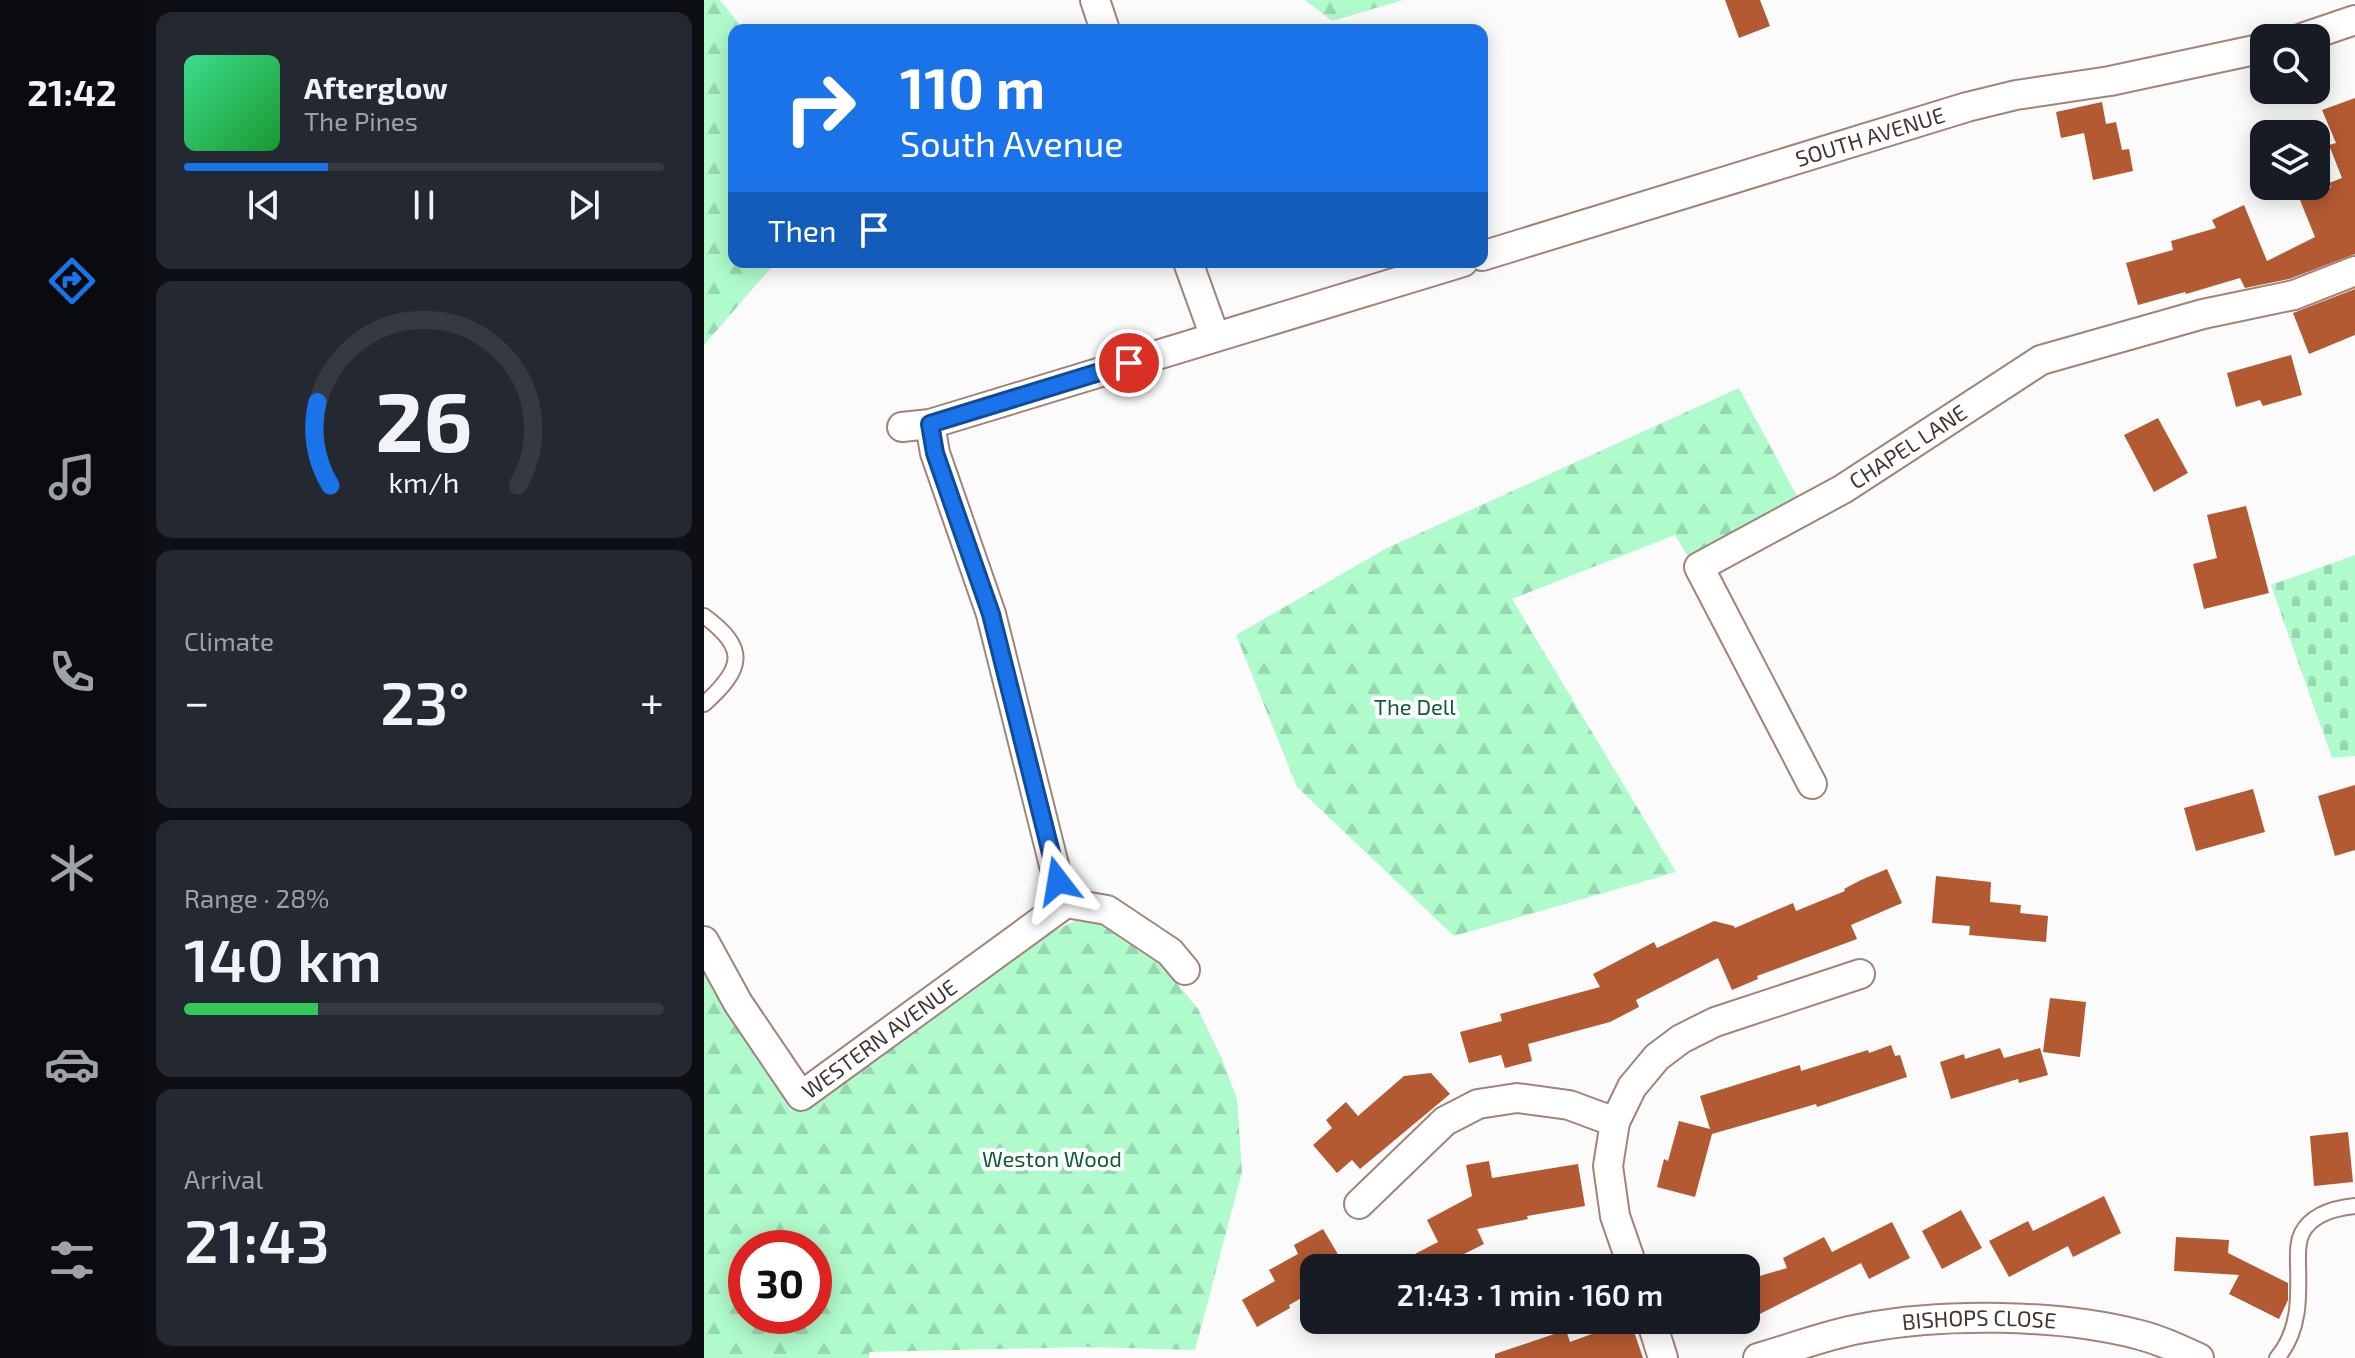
<!DOCTYPE html>
<meta charset="utf-8">
<style>
:root{--surface:#171b24;--page:#242831;--text:#f1f3f6;--muted:#9ea1a6;--line:#363941;--accent:#1a73e8}
body{margin:0;font-family:"Exo 2",sans-serif;background:var(--page);color:var(--text);height:100vh;display:flex;flex-direction:column;font-size:30px;white-space:nowrap}
*{box-sizing:border-box;margin:0}
p{font-size:26px;color:var(--muted)}
.icon{flex:none;width:44px;height:44px;fill:none;stroke:currentColor;stroke-width:2;stroke-linecap:round;stroke-linejoin:round}
.map{position:relative;flex:1;overflow:hidden}
.sheet{display:flex;flex-direction:column;gap:12px;padding:12px;background:#0d0f14;width:560px}
.sheet>*{flex:none}
.hud{position:absolute;left:24px;top:24px;width:760px;height:244px;border-radius:16px;box-shadow:0 4px 20px #0003;background:#1a73e8;color:#fff;overflow:hidden}
.buttons{position:absolute;left:1546px;top:24px;display:grid;gap:16px}
.buttons a{display:grid;place-items:center;width:80px;height:80px;border-radius:16px;background:var(--surface);box-shadow:0 4px 20px #0003;font-size:40px}
.speed{position:absolute;left:24px;top:1230px;display:flex;gap:16px;font-size:40px;font-weight:700;text-align:center}
.speed>*{display:grid;place-content:center;width:104px;height:104px;border-radius:50%;background:var(--surface);box-shadow:0 4px 20px #0003;line-height:1}
.speed .limit{border:12px solid #d22;background:#fff;color:#111}
.pin{position:absolute;display:grid;place-items:center;width:68px;height:68px;color:#fff;margin:-34px;border:4px solid #fff;border-radius:50%;box-shadow:0 2px 8px #0007}
.me{position:absolute;width:88px;margin:-44px;rotate:346deg;stroke-linejoin:round;filter:drop-shadow(0 0 6px #0008)}
.turn{display:flex;align-items:center;gap:28px;height:168px;padding:0 40px;font-size:36px}
.turn .icon{width:104px;height:104px;stroke-width:2.5}
.turn b{display:block;font-size:56px;line-height:68px}
.then{display:flex;align-items:center;height:76px;padding:0 40px;background:#0003;gap:16px;font-size:30px}
.big{font-size:60px;font-weight:600;line-height:1.1}
.sheet .card{flex:1;display:flex;flex-direction:column;justify-content:center;gap:12px;min-width:0;padding:0 28px;border-radius:16px;background:var(--page)}
.sheet .dial{align-items:center;gap:0}
.dial svg{height:208px;overflow:visible;fill:none;stroke:var(--line);stroke-width:7;stroke-linecap:round;text-anchor:middle}
.dial text{fill:var(--text);stroke:none}
.song{display:flex;align-items:center;gap:24px}
.cover{width:96px;height:96px;border-radius:12px;background:linear-gradient(135deg,hsl(150 70% 55%),hsl(130 70% 35%))}
.played{height:8px;border-radius:4px;background:linear-gradient(90deg,var(--accent) 30%,var(--line) 30%)}
.keys{display:flex;justify-content:space-around;direction:ltr}
.heat{display:flex;justify-content:space-between;align-items:center;font-size:44px;direction:ltr}
.charge{height:12px;border-radius:6px;background:linear-gradient(90deg,#34c759 28%,var(--line) 0)}
.trip{position:absolute;left:596px;top:1254px;width:460px;height:80px;border-radius:16px;background:var(--surface);box-shadow:0 4px 20px #0003;font-weight:600;line-height:80px;text-align:center}
main{display:flex;flex:1;min-height:0}
.tab-bar{display:flex;flex-direction:column;width:144px;justify-content:space-around;align-items:center;background:#090b0e;color:var(--muted)}
.tab-bar .icon{width:56px;height:56px}
.tab-bar .current{color:var(--accent)}
.tab-bar b{font-size:36px;color:var(--text)}
.map>svg:first-child{display:block}
.forest{fill:url(#forest-firs);fill-rule:evenodd}
.cemetery{fill:url(#cemetery-stones)}
.building{fill:#b35a32}
.lines{fill:none;stroke-linecap:round;stroke-linejoin:round}
.service-casing{stroke:#a28477;stroke-width:18}
.minor-casing{stroke:#a28477;stroke-width:32}
.service{stroke:#fff;stroke-width:14}
.minor{stroke:#fff;stroke-width:28}
.route-casing{stroke:#114b97;stroke-width:20}
.route{stroke:#1a73e8;stroke-width:14}
.labels{text-anchor:middle;stroke-width:8;stroke-linejoin:round;paint-order:stroke}
.street-label{font-size:22px;fill:#433631;stroke:#fff}
.park-label{font-size:22px;fill:#0f5d38;stroke:#fff}
</style>
<main>
<nav class="tab-bar">
<b>21:42</b>
<svg class="icon current" aria-label="directions" viewBox="0 0 24 24"><path d="M12 3l9 9-9 9-9-9zM9 14v-3h6M13 9l2 2-2 2"/></svg>
<svg class="icon" aria-label="music" viewBox="0 0 24 24"><path d="M9 18V5l10-2v13"/><circle cx="6" cy="18" r="3"/><circle cx="16" cy="16" r="3"/></svg>
<svg class="icon" aria-label="phone" viewBox="0 0 24 24"><path d="M5 4h4l2 5-3 2q2 4 5 5l2-3 5 2v4C11 20 4 13 5 4z"/></svg>
<svg class="icon" aria-label="climate" viewBox="0 0 24 24"><path d="M12 3v18M4 7l16 10M4 17L20 7"/></svg>
<svg class="icon" aria-label="car" viewBox="0 0 24 24"><path d="M5 17H2v-5l4-1 3-4h7l3 4 3 1v5h-3M9 17h6M6 11h13"/><circle cx="7" cy="17" r="2"/><circle cx="17" cy="17" r="2"/></svg>
<svg class="icon" aria-label="filters" viewBox="0 0 24 24"><path d="M4 7h16M4 17h16"/><circle cx="9" cy="7" r="2"/><circle cx="15" cy="17" r="2"/></svg>
</nav>
<section class="sheet">
<div class="card">
<div class="song"><i class="cover"></i><div><b>Afterglow</b><p>The Pines</p></div></div>
<div class="played"></div>
<div class="keys"><svg class="icon" aria-label="previous" viewBox="0 0 24 24"><path d="M18 5L8 12l10 7zM5 5v14"/></svg><svg class="icon" aria-label="pause" viewBox="0 0 24 24"><path d="M8 5v14M16 5v14"/></svg><svg class="icon" aria-label="next" viewBox="0 0 24 24"><path d="M6 5l10 7-10 7zM19 5v14"/></svg></div>
</div>
<div class="card dial"><svg viewBox="0 0 100 80">
<path d="M14 69A42 42 0 1 1 86 69"/>
<path d="M14 69A42 42 0 0 1 9 37" stroke="#1a73e8"/>
<text x="50" y="56" font-size="32" font-weight="700">26</text>
<text x="50" y="72" font-size="11">km/h</text>
</svg></div>
<div class="card"><p>Climate</p>
<div class="heat"><a>−</a><b class="big">23°</b><a>+</a></div>
</div>
<div class="card"><p>Range · 28%</p><b class="big">140 km</b><div class="charge"></div></div>
<div class="card"><p>Arrival</p><b class="big">21:43</b></div>
</section>
<div class="map">
<svg width="1651" height="1358" viewBox="0 0 1651 1358">
<defs>
<pattern id="forest-firs" width="22" height="20" patternUnits="userSpaceOnUse" patternTransform="scale(2)"><rect width="22" height="20" fill="#affbcc"/><path d="M5 1l3.5 6h-7zM16 11l3.5 6h-7z" fill="#98d8b0"/></pattern>
<pattern id="cemetery-stones" width="16" height="16" patternUnits="userSpaceOnUse" patternTransform="scale(2)"><rect width="16" height="16" fill="#affbcc"/><path d="M2 7V4a2 2 0 0 1 4 0v3zM10 15v-3a2 2 0 0 1 4 0v3z" fill="#98d8b0"/></pattern>
</defs>
<rect width="100%" height="100%" fill="#fbfbfb"/>
<!-- forest -->
<g class="forest">
<polygon points="0,0 16,0 40,30 30,30 30,262 72,262 0,345"/>
<polygon points="601,0 699,0 628,21"/>
<polygon points="1035,388 1095,500 986,560 971,535 808,599 972,872 750,936 593,787 532,635 681,549"/>
<path d="M381,916L421,929L460,967L494,1009L518,1059L533,1099L538,1172L491,1350L384,1347L165,1352V1358H0V967L87,1111L348,932ZM42,1248H110V1316H42Z"/>
</g>
<!-- cemetery -->
<polygon class="cemetery" points="1651,555 1651,756 1628,758 1567,585"/>
<!-- building -->
<g class="building">
<polygon points="1021,0 1056,0 1066,26 1035,38"/>
<polygon points="1651,98 1651,254 1585,279 1541,288 1536,278 1482,294 1481,292 1434,305 1422,263 1469,250 1467,241 1512,228 1508,220 1540,205 1563,261 1611,237 1596,200 1627,187 1625,183 1638,178 1625,145 1632,143 1618,110"/>
<polygon points="1398,102 1402,124 1412,122 1418,150 1425,149 1429,171 1389,180 1380,133 1357,138 1352,112"/>
<polygon points="1651,289 1651,335 1605,354 1589,313"/>
<polygon points="1587,355 1598,395 1559,406 1556,400 1532,407 1523,373"/>
<polygon points="1454,418 1484,473 1450,492 1420,435"/>
<polygon points="1542,506 1565,593 1500,609 1489,564 1513,558 1503,515"/>
<polygon points="1651,785 1651,850 1631,856 1614,796"/>
<polygon points="1549,789 1561,832 1492,851 1480,808"/>
<polygon points="1183,869 1198,903 1147,925 1153,939 1053,976 1054,979 1028,990 1014,958 932,1000 935,1007 906,1022 824,1044 828,1061 801,1068 797,1055 765,1063 756,1032 798,1021 796,1014 896,987 889,974 950,942 953,948 1010,921 1030,926 1031,928 1089,903 1092,911 1141,891 1140,889 1157,880"/>
<polygon points="1232,876 1287,882 1286,902 1317,905 1316,913 1344,916 1342,942 1265,935 1266,926 1228,923"/>
<polygon points="1346,998 1382,1002 1376,1057 1339,1052"/>
<polygon points="1187,1045 1191,1056 1196,1055 1203,1077 1113,1107 1112,1104 1008,1134 991,1197 953,1187 960,1159 964,1161 975,1121 1006,1129 996,1096 1096,1065 1097,1071 1164,1050 1165,1053"/>
<polygon points="1296,1048 1300,1058 1336,1048 1344,1075 1315,1083 1314,1079 1247,1099 1236,1062 1260,1054 1261,1059"/>
<polygon points="727,1073 746,1094 656,1169 648,1160 633,1173 609,1145 628,1128 622,1120 642,1102 654,1116 700,1076"/>
<polygon points="1644,1132 1649,1182 1610,1186 1606,1136"/>
<polygon points="785,1161 788,1178 874,1164 881,1206 823,1216 824,1219 773,1229 780,1244 732,1268 684,1268 734,1242 723,1220 768,1196 762,1165"/>
<polygon points="1400,1196 1417,1233 1369,1257 1364,1246 1305,1277 1285,1241 1324,1221 1329,1231"/>
<polygon points="1257,1210 1278,1248 1238,1269 1218,1231"/>
<polygon points="1188,1222 1206,1258 1165,1279 1157,1263 1042,1321 1042,1280 1083,1268 1079,1258 1120,1237 1128,1252"/>
<polygon points="619,1229 642,1268 610,1268 610,1291 585,1305 586,1308 553,1327 538,1300 571,1281 565,1270 594,1254 590,1245"/>
<polygon points="1472,1237 1525,1240 1524,1253 1584,1283 1584,1300 1575,1319 1525,1294 1535,1275 1470,1271"/>
<polygon points="926,1320 939,1358 791,1358 791,1354 862,1330 866,1342"/>
</g>
<g class="lines">
<!-- service casing -->
<g class="service-casing">
<g id="service">
<path d="M0,616C45,649 39,669 0,704"/>
<path d="M1573,1358C1596,1331 1595,1297 1594,1264C1594,1254 1593,1243 1598,1233C1608,1214 1631,1208 1651,1206"/>
</g>
</g>
<!-- minor casing -->
<g class="minor-casing">
<g id="minor">
<polyline points="391,0 401,30"/>
<polyline points="1598,38 1651,20"/>
<path id="s1" d="M778,256L1263,107L1312,95L1406,81L1560,48"/>
<polyline points="484,262 511,337"/>
<polyline points="226,424 231,453 287,614 354,881 362,903"/>
<polyline points="198,427 226,424 759,262"/>
<path id="s2" d="M1108,784L995,567L1139,489L1337,360L1499,314L1590,295L1651,271"/>
<path id="s3" d="M0,941L34,1003L97,1096L362,903L403,910L466,952L481,970"/>
<polyline points="655,1204 741,1121 774,1104 813,1098 865,1105 911,1122"/>
<polyline points="929,1268 911,1216 904,1166 911,1122 928,1087 953,1057 977,1039 1011,1022 1156,974"/>
<polyline points="947,1320 959,1358"/>
<path id="s4" d="M1054,1358C1089,1348 1124,1334 1160,1328C1239,1313 1354,1314 1432,1334C1454,1339 1475,1349 1495,1358"/>
</g>
</g>
<!-- service -->
<use href="#service" class="service"/>
<!-- minor -->
<use href="#minor" class="minor"/>
</g>
<g class="lines">
<!-- route casing -->
<g class="route-casing">
<polyline id="route" points="354,881 287,614 231,453 226,424 425,363"/>
</g>
<!-- route -->
<use href="#route" class="route"/>
</g>
<g class="labels">
<!-- street labels -->
<g class="street-label">
<text dy="8" stroke="none"><textPath href="#s1" startOffset="406">SOUTH AVENUE</textPath></text>
<text dy="8" stroke="none"><textPath href="#s2" startOffset="486">CHAPEL LANE</textPath></text>
<text dy="8" stroke="none"><textPath href="#s3" startOffset="280">WESTERN AVENUE</textPath></text>
<text dy="8" stroke="none"><textPath href="#s4" startOffset="226">BISHOPS CLOSE</textPath></text>
</g>
<!-- park labels -->
<g class="park-label">
<text x="711" y="715">The Dell</text>
<text x="348" y="1167">Weston Wood</text>
</g>
</g>
</svg>
<div class="buttons">
<a><svg class="icon" aria-label="search" viewBox="0 0 24 24"><circle cx="10" cy="10" r="6"/><path d="M15 15l6 6"/></svg></a>
<a><svg class="icon" aria-label="layers" viewBox="0 0 24 24"><path d="M12 4l9 5-9 5-9-5zM3 14l9 5 9-5"/></svg></a>
</div>
<div class="speed"><div class="limit">30</div></div>
<div class="pin" style="left:425px;top:363px;background:#d93025"><svg class="icon" aria-label="arrive" viewBox="0 0 24 24"><path d="M6 21V4h12l-3 4 3 4H6"/></svg></div>
<svg class="me" style="left:354px;top:881px" viewBox="-20 -20 40 40"><path d="M0-17L14 15 0 8-14 15z" fill="#1a73e8" stroke="#fff" stroke-width="4"/></svg>
<div class="trip">21:43 · 1 min · 160 m</div>
<div class="hud">
<div class="turn"><svg class="icon" aria-label="right" viewBox="0 0 24 24"><path d="M7 20v-9h11M14 6l5 5-5 5"/></svg><div><b>110 m</b>South Avenue</div></div>
<div class="then">Then<svg class="icon" aria-label="arrive" viewBox="0 0 24 24"><path d="M6 21V4h12l-3 4 3 4H6"/></svg></div>
</div>
</div>
</main>
